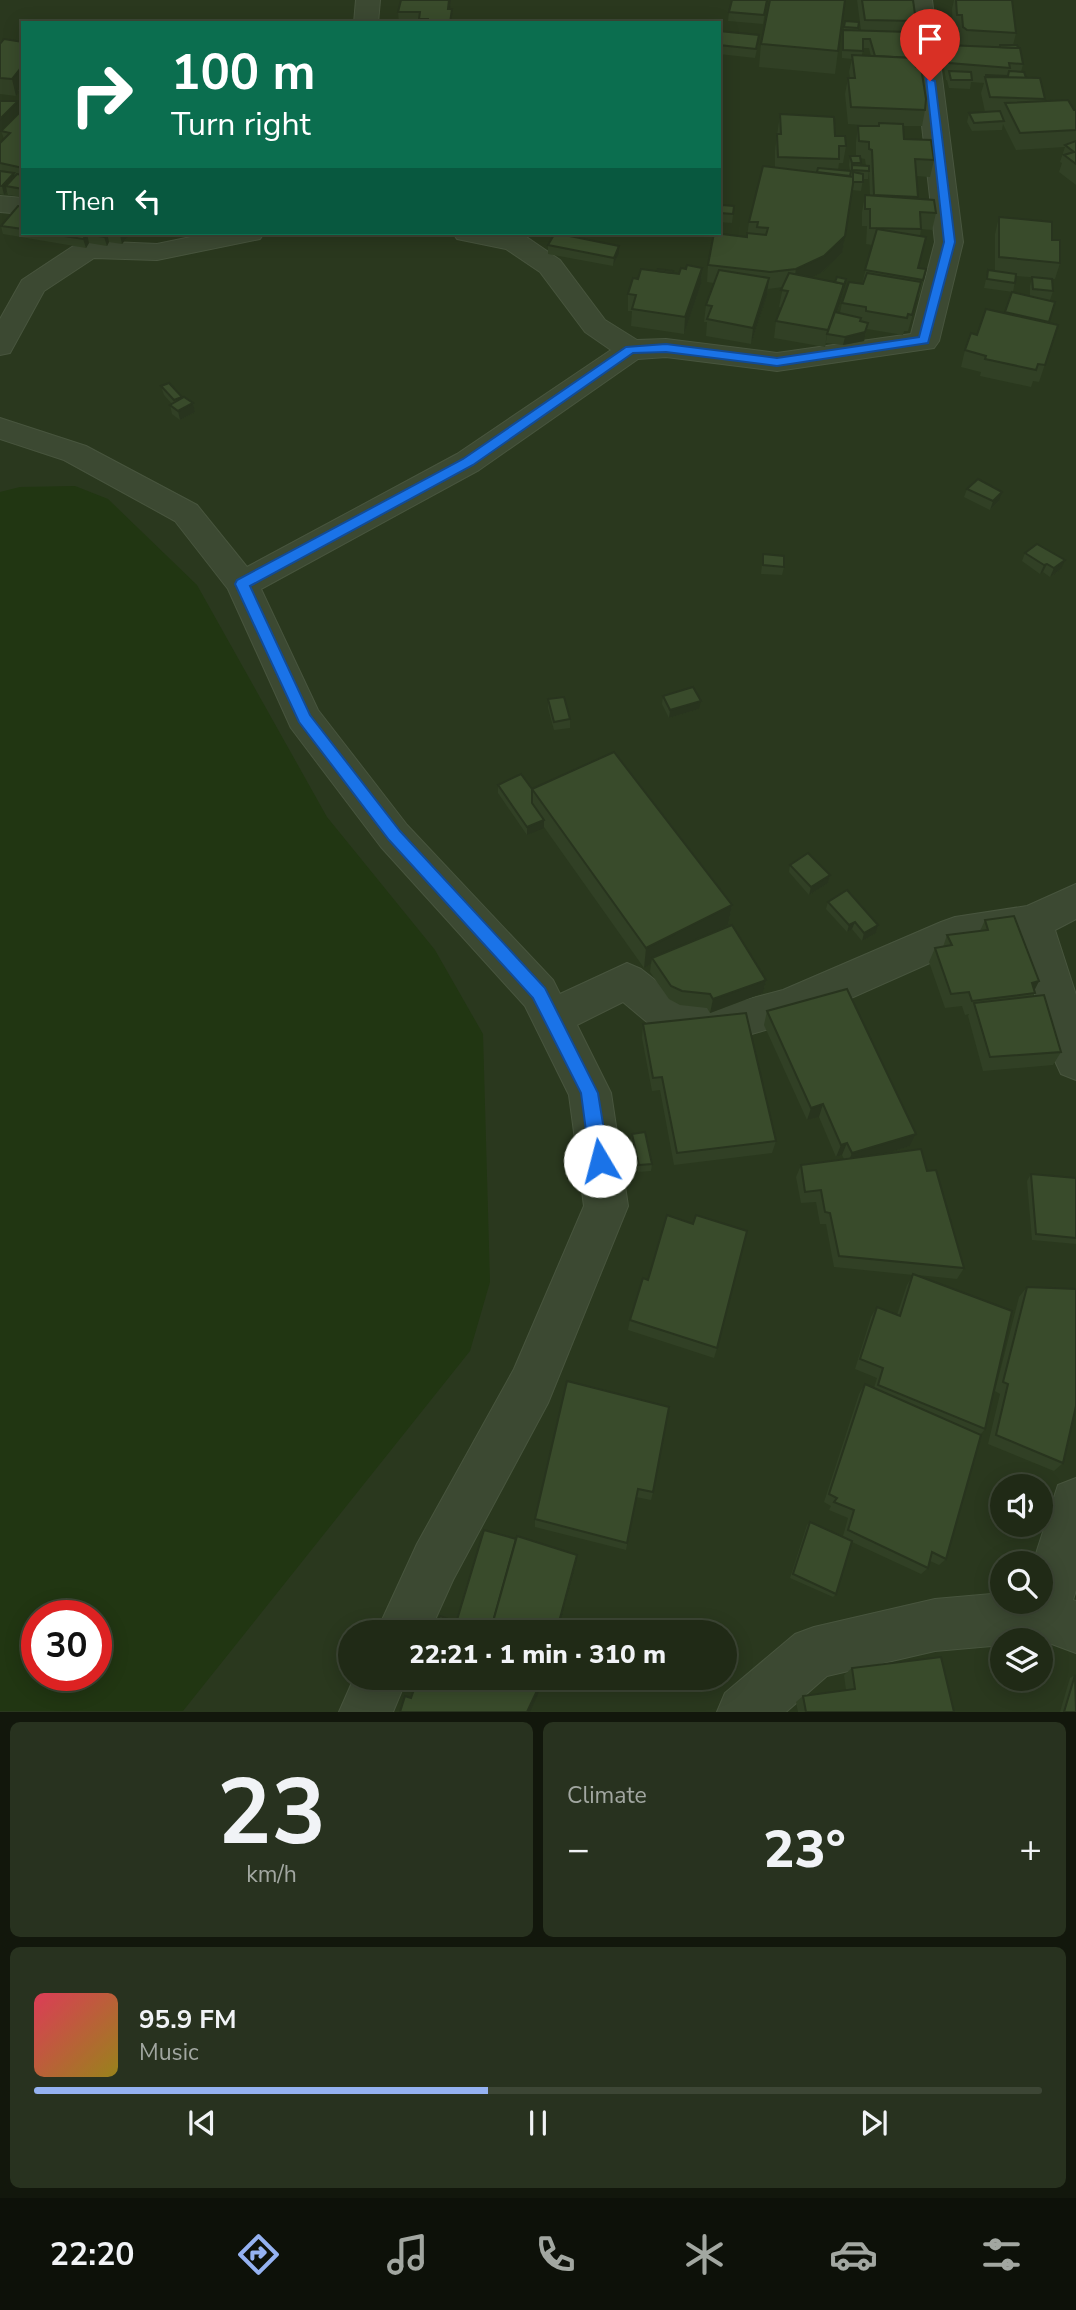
<!DOCTYPE html>
<meta charset="utf-8">
<style>
:root{--surface:#202a16;--page:#28321f;--text:#f1f3f6;--muted:#a2a7a1;--line:#3d4635;--accent:#95b2f1}
body{margin:0;font-family:"Nunito Sans",sans-serif;background:var(--page);color:var(--text);height:100vh;display:flex;flex-direction:column;font-size:26px;white-space:nowrap}
*{box-sizing:border-box;margin:0}
p{font-size:23px;color:var(--muted)}
.icon{flex:none;width:38px;height:38px;fill:none;stroke:currentColor;stroke-width:2;stroke-linecap:round;stroke-linejoin:round}
.map{position:relative;height:1712px;overflow:hidden}
.sheet{display:flex;flex-direction:column;gap:10px;padding:10px;background:#12170c;flex:1}
.sheet>*{flex:none}
.hud{position:absolute;left:21px;top:21px;width:700px;height:214px;border-radius:0px;box-shadow:0 4px 18px #0003,0 0 0 2px var(--line);background:#0b6e4f;color:#fff;overflow:hidden}
.controls{position:absolute;left:990px;top:1474px;display:grid;gap:14px}
.controls a{display:grid;place-items:center;width:63px;height:63px;border-radius:50%;background:var(--surface);box-shadow:0 4px 18px #0003,0 0 0 2px var(--line);font-size:35px}
.speed{position:absolute;left:21px;top:1600px;display:flex;gap:14px;font-size:35px;font-weight:700;text-align:center}
.speed>*{display:grid;place-content:center;width:91px;height:91px;border-radius:50%;background:var(--surface);box-shadow:0 4px 18px #0003,0 0 0 2px var(--line);line-height:1}
.speed .limit{border:10px solid #d22;background:#fff;color:#111}
.pin{position:absolute;display:grid;place-items:center;width:60px;height:60px;color:#fff;margin:-72px -30px;border-radius:50% 50% 50% 0;rotate:-45deg;box-shadow:0 0 7px #0007}
.pin .icon{rotate:45deg}
.me{position:absolute;width:77px;margin:-38px;rotate:352deg;stroke-linejoin:round;filter:drop-shadow(0 0 5px #0008)}
.turn{display:flex;align-items:center;gap:24px;height:147px;padding:0 35px;font-size:32px}
.turn .icon{width:91px;height:91px;stroke-width:2.5}
.turn b{display:block;font-size:49px;line-height:60px}
.then{display:flex;align-items:center;height:66px;padding:0 35px;background:#0003;gap:14px;font-size:26px}
.big{font-size:52px;font-weight:800;line-height:1.1}
.sheet .card{flex:1;display:flex;flex-direction:column;justify-content:center;gap:10px;min-width:0;padding:0 24px;border-radius:10px;background:var(--page)}
.sheet .dial{align-items:center;gap:0}
.dial b{font-size:91px;line-height:1}
.song{display:flex;align-items:center;gap:21px}
.cover{width:84px;height:84px;border-radius:10px;background:linear-gradient(135deg,hsl(350 70% 55%),hsl(50 70% 35%))}
.played{height:7px;border-radius:4px;background:linear-gradient(90deg,var(--accent) 45%,var(--line) 45%)}
.keys{display:flex;justify-content:space-around;direction:ltr}
.heat{display:flex;justify-content:space-between;align-items:center;font-size:38px;direction:ltr}
.sheet .tiles{flex:1;display:grid;gap:10px;grid-template-columns:1fr 1fr}
.card:last-child{grid-column:span 2}
.trip{position:absolute;left:338px;top:1620px;width:399px;height:70px;border-radius:35px;background:var(--surface);box-shadow:0 4px 18px #0003,0 0 0 2px var(--line);font-weight:800;line-height:70px;text-align:center}
.menu{display:flex;height:112px;justify-content:space-around;align-items:center;background:#0d1109;color:var(--muted)}
.menu .icon{width:49px;height:49px}
.menu .current{color:var(--accent)}
.menu b{font-size:32px;color:var(--text)}
.map>svg:first-child{display:block}
.water{fill:#213612;fill-rule:evenodd}
.lines{fill:none;stroke-linecap:round;stroke-linejoin:round}
.minor-casing{stroke:#48553e;stroke-width:2}
.minor{fill:#3c4932;fill-rule:evenodd}
.wall{fill:#314025;fill-rule:evenodd}
.shaded-wall{fill:#28341e}
.building{fill:#394b2b;stroke:#28341e;stroke-width:2}
.route{fill:#1a73e8;stroke:#114b97;stroke-width:2}
</style>
<div class="map">
<svg width="1076" height="1712" viewBox="0 0 1076 1712">
<rect width="100%" height="100%" fill="#2a381e"/>
<!-- water -->
<path class="water" d="M75,486L108,499L197,585L327,817L435,950L483,1034L490,1282L470,1351L183,1711H0V492L20,487ZM37,1615H96V1675H37Z"/>
<g class="lines">
<!-- minor casing -->
<g class="minor-casing">
<g id="minor">
<polygon points="356,0 380,0 378,23 354,23"/>
<polygon points="908,0 932,0 963,242 939,341 934,348 777,371 666,357 638,359 479,470 261,589 318,710 407,825 553,980 560,994 627,963 641,969 688,1006 741,1001 783,990 941,922 955,917 1027,906 1076,884 1076,919 1055,930 1076,995 1076,1080 1061,1074 1055,1061 1019,941 959,950 804,1019 741,1037 681,1043 666,1038 623,1002 577,1025 611,1093 628,1206 548,1403 453,1580 429,1633 376,1633 417,1544 514,1369 584,1206 569,1095 525,1006 381,847 291,728 228,589 175,521 64,460 0,439 0,418 86,446 197,505 247,567 457,454 611,350 585,332 540,272 506,249 457,239 453,233 510,233 525,236 560,260 605,320 637,340 666,339 777,353 911,334 935,242"/>
<polygon points="0,196 23,198 23,214 0,212"/>
<polygon points="210,233 264,233 260,239 157,260 94,258 44,291 10,353 0,355 0,319 22,280 78,243 88,241 157,244"/>
<polygon points="1076,1478 1076,1590 1073,1600 1076,1601 1076,1653 1041,1640 1003,1640 1003,1645 935,1651 827,1676 786,1712 717,1712 725,1693 795,1634 814,1627 935,1599 1003,1593 1003,1601 1041,1601 1041,1563 1033,1563 1058,1485"/>
<polygon points="354,1678 407,1678 393,1712 339,1712"/>
</g>
</g>
<!-- minor -->
<use href="#minor" class="minor"/>
</g>
<!-- wall -->
<g class="wall">
<polygon points="401,0 451,0 450,9 452,23 399,23 398,12"/>
<polygon points="767,0 763,24 728,21 729,12"/>
<path d="M857,0H913L916,21L913,38H910L913,58L925,110L922,126H904V139L934,160L930,177L916,176L917,199L936,213L932,230L921,229L920,236L919,268L926,269L919,297L918,296L908,331H904L903,335L867,329L864,341L843,345L826,343L825,347L774,338L776,321L782,308L779,307L783,287L768,289L767,295L751,344L706,336L707,322H704L706,305L714,283L707,282L708,265L747,237L749,222L775,167V150L780,114L835,136L846,146L843,163H839L838,170L850,171L849,165L850,156H856V142L858,126H878L848,124L845,94L848,78H850L849,72L852,59L842,58V38L845,21L859,22L858,30H861ZM863,48H869L871,56L862,55ZM860,158L865,159L866,166L860,165ZM869,168L870,196L865,195L862,212V226H867L866,244L872,245L862,284L842,303L840,313H837L841,301L846,279L835,282L812,277L821,273L842,253L852,190L861,191L863,179H868Z"/>
<polygon points="954,0 1012,0 1016,33 1013,45 1023,64 1021,72 1045,99 1045,101 1076,110 1076,185 1059,172 1062,163 1060,162 1065,147 1016,150 1003,124 1002,130 972,131 967,122 969,113 985,112 981,93 984,83 971,82 970,89 949,88 947,80 946,80 943,62 946,45 963,46 959,44 958,32 953,32 952,9"/>
<polygon points="719,31 758,44 755,58 719,54"/>
<polygon points="23,42 23,105 19,92 16,96 0,94 0,44"/>
<polygon points="761,44 838,51 835,74 759,67"/>
<polygon points="23,113 23,197 8,195 7,192 4,195 0,194 0,143 4,139 1,131"/>
<polygon points="734,206 732,223 719,222 720,213"/>
<polygon points="23,207 23,233 128,233 129,235 122,244 109,242 107,246 89,243 86,248 3,234 1,226"/>
<polygon points="999,217 1052,240 1060,263 1055,279 1016,276 1013,292 984,288 988,270 995,271 995,234"/>
<polygon points="548,245 619,246 619,254 613,266 548,254"/>
<polygon points="702,268 701,284 684,334 631,326 632,311 628,311 628,294 638,279 672,273 679,274 686,269"/>
<polygon points="1032,277 1053,291 1050,300 1055,302 1049,323 1058,325 1039,382 1033,381 1031,387 980,376 981,372 961,367 965,350 1004,313 1012,292 1030,296 1030,286"/>
<polygon points="161,386 182,397 182,398 193,403 195,412 180,420 172,414 170,405 172,404 164,395"/>
<polygon points="967,489 999,501 990,510 964,497"/>
<polygon points="1025,553 1061,569 1050,577 1043,572 1040,574 1022,561"/>
<polygon points="763,554 784,567 782,575 761,574"/>
<polygon points="663,696 699,709 669,718 662,704"/>
<polygon points="548,699 570,719 570,728 554,730 548,708"/>
<polygon points="498,785 532,789 732,905 728,925 709,935 766,980 763,993 710,1013 707,1008 680,1005 669,999 650,972 651,964 644,968 544,827 527,835 498,793"/>
<polygon points="790,865 830,875 828,883 809,895 789,872"/>
<polygon points="828,902 878,925 876,933 862,941 852,929 847,932 826,909"/>
<polygon points="985,920 1039,981 1034,991 1035,993 1033,996 1061,1052 1053,1065 983,1071 968,1016 969,1014 965,1015 962,1006 945,1008 929,962 935,948 943,947 947,935 980,931"/>
<polygon points="767,1011 916,1134 910,1146 886,1153 927,1171 964,1268 957,1279 917,1275 985,1429 980,1435 946,1559 939,1565 930,1561 928,1568 921,1574 852,1542 836,1594 833,1597 790,1578 807,1525 810,1522 843,1536 848,1518 829,1510 831,1506 824,1502 859,1394 865,1384 874,1388 877,1378 855,1369 871,1317 877,1307 897,1315 907,1285 913,1275 834,1267 826,1224 820,1224 816,1202 801,1203 796,1177 801,1165 844,1159 842,1155 836,1157 819,1117 807,1120 764,1025"/>
<polygon points="643,1024 776,1141 772,1153 674,1165 660,1090 652,1091 642,1038"/>
<polygon points="632,1134 652,1164 651,1171 638,1172 631,1140"/>
<polygon points="1031,1174 1076,1178 1076,1244 1032,1240 1027,1181"/>
<polygon points="1027,1287 1063,1463 1054,1471 988,1444 1000,1394 995,1391 1019,1297"/>
<polygon points="630,1320 717,1348 714,1358 628,1330"/>
<polygon points="567,1381 653,1492 651,1500 636,1497 626,1550 535,1527 535,1519"/>
<polygon points="576,1562 557,1633 486,1633 457,1622 457,1620"/>
<polygon points="852,1668 954,1712 798,1712 796,1702 803,1696 846,1690 844,1675"/>
<polygon points="1075,1675 1076,1712 1060,1712 1070,1678"/>
</g>
<!-- shaded-wall -->
<g class="shaded-wall">
<polygon points="449,0 451,0 449,23 448,9"/>
<polygon points="23,65 23,88 18,89 19,92 16,96 12,79"/>
<polygon points="18,101 20,110 0,130 0,119"/>
<polygon points="14,173 16,182 6,186 7,192 4,195 2,186"/>
<polygon points="107,233 109,242 107,246 104,237"/>
<polygon points="122,233 128,233 129,235 122,244 120,235"/>
<polygon points="87,234 89,243 86,248 83,239"/>
<polygon points="845,236 842,253 821,273 793,286 796,269"/>
<polygon points="619,246 619,254 613,266 614,258"/>
<polygon points="702,268 701,284 684,334 685,317"/>
<polygon points="769,278 767,295 751,344 753,328"/>
<polygon points="846,279 841,301 829,334 827,334 825,347 828,330"/>
<polygon points="868,323 864,341 843,345 845,337"/>
<polygon points="193,403 195,412 180,420 178,411"/>
<polygon points="1002,492 999,501 990,510 993,501"/>
<polygon points="1065,560 1061,569 1050,577 1054,568"/>
<polygon points="1047,564 1043,572 1040,574 1044,565"/>
<polygon points="701,701 699,709 669,718 670,710"/>
<polygon points="544,820 544,828 527,835 527,827"/>
<polygon points="830,875 828,883 809,895 811,887"/>
<polygon points="732,905 728,925 655,962 652,958 651,964 644,968 646,948"/>
<polygon points="855,922 852,929 847,932 849,925"/>
<polygon points="878,925 876,933 862,941 864,933"/>
<polygon points="766,980 763,993 710,1013 713,999"/>
<polygon points="1039,981 1033,993 1032,983"/>
<polygon points="823,1104 819,1117 807,1120 811,1108"/>
<polygon points="916,1134 910,1146 847,1165 852,1153"/>
<polygon points="847,1143 842,1155 836,1157 841,1145"/>
<polygon points="577,1555 576,1562 557,1633 556,1633"/>
<polygon points="543,1678 545,1678 530,1712 527,1712"/>
</g>
<!-- building -->
<g class="building">
<polygon points="401,0 449,0 448,9 452,9 450,23 428,23 428,19 419,19 420,12 398,12"/>
<polygon points="732,0 767,0 764,15 729,12"/>
<polygon points="770,0 845,0 838,51 761,44"/>
<polygon points="862,0 913,0 916,21 865,20"/>
<polygon points="956,0 1012,0 1016,33 967,30 963,27 962,15 957,15"/>
<polygon points="845,21 859,22 858,28 844,27"/>
<polygon points="843,30 909,32 913,58 875,56 870,39 863,39 863,51 843,50"/>
<polygon points="719,31 759,35 756,49 719,45"/>
<polygon points="4,39 23,42 23,65 12,79 0,78 0,44"/>
<polygon points="946,45 1020,48 1023,64 1009,63 1010,68 949,63"/>
<polygon points="1000,45 1017,45 1018,48 1000,47"/>
<polygon points="852,55 913,58 916,67 921,67 926,99 925,110 851,107 848,78 855,78"/>
<polygon points="949,71 971,72 972,80 951,80"/>
<polygon points="1009,71 1024,72 1026,78 986,77 986,75 1008,76"/>
<polygon points="985,77 1040,78 1045,99 990,97"/>
<polygon points="23,82 23,89 18,89"/>
<polygon points="1068,100 1074,110 1076,110 1076,130 1020,133 1005,103"/>
<polygon points="0,101 18,101 0,119"/>
<polygon points="1000,111 1004,121 974,123 969,113"/>
<polygon points="20,112 23,113 23,168 0,163 0,143 10,133 1,131"/>
<polygon points="780,114 834,117 835,136 845,136 846,146 839,146 839,159 778,157 777,134 781,134"/>
<polygon points="879,123 903,124 904,139 931,140 934,160 915,159 918,197 874,195 872,150 869,149 869,142 859,141 858,126 879,126"/>
<polygon points="1076,141 1076,164 1064,155 1074,152 1065,145"/>
<polygon points="850,156 860,156 861,163 852,163"/>
<polygon points="852,165 869,166 869,171 852,170"/>
<polygon points="763,166 854,177 845,236 824,256 796,269 770,272 708,265 714,233 747,237 747,233 766,235 768,228 757,227 758,222 749,222"/>
<polygon points="818,168 851,171 850,176 817,172"/>
<polygon points="0,171 14,173 2,186 0,186"/>
<polygon points="853,172 863,174 863,182 853,182"/>
<polygon points="17,174 23,175 23,189 6,186"/>
<polygon points="865,195 934,200 936,213 920,212 921,229 870,228 870,209 865,209"/>
<polygon points="722,205 734,206 733,214 720,213"/>
<polygon points="18,206 23,207 23,229 1,226"/>
<polygon points="999,217 1052,222 1052,240 1060,240 1060,263 999,257"/>
<polygon points="877,229 926,237 918,268 926,269 923,280 865,270"/>
<polygon points="45,233 122,233 120,235 107,233 104,237 87,234 83,239"/>
<polygon points="555,233 619,246 614,258 548,245"/>
<polygon points="687,265 702,268 685,317 632,309 636,295 628,294 633,278 638,279 641,269 679,274 681,268 686,269"/>
<polygon points="658,269 673,271 672,273 657,271"/>
<polygon points="719,270 769,278 753,328 707,319 712,306 706,305"/>
<polygon points="988,270 1016,274 1015,283 987,279"/>
<polygon points="789,273 844,284 828,330 776,321 788,291 781,290"/>
<polygon points="867,273 921,282 912,315 908,314 907,318 866,311 866,307 842,303 849,282 863,284"/>
<polygon points="837,277 846,279 843,288 844,284 835,282"/>
<polygon points="1032,277 1052,279 1053,291 1033,289"/>
<polygon points="1012,292 1055,302 1049,322 1005,312"/>
<polygon points="986,309 1058,325 1045,365 1038,364 1036,370 985,359 986,356 965,350 971,333 977,335"/>
<polygon points="835,312 861,318 860,321 868,323 865,332 845,337 827,334"/>
<polygon points="169,383 182,397 174,400 161,386"/>
<polygon points="184,397 193,403 178,411 170,405"/>
<polygon points="978,479 1002,492 993,501 967,489"/>
<polygon points="1037,544 1065,560 1054,568 1047,564 1044,565 1025,553"/>
<polygon points="763,554 784,556 784,567 763,565"/>
<polygon points="693,687 701,701 670,710 663,696"/>
<polygon points="564,697 570,719 554,722 548,699"/>
<polygon points="614,752 732,905 646,948 532,789"/>
<polygon points="521,774 532,789 532,803 544,820 527,827 498,785"/>
<polygon points="808,853 830,875 811,887 790,865"/>
<polygon points="847,890 878,925 864,933 855,922 849,925 828,902"/>
<polygon points="1014,916 1039,981 1032,983 1035,993 972,1001 969,992 951,994 935,948 952,945 947,935 988,930 985,920"/>
<polygon points="732,925 766,980 713,999 710,994 682,991 671,986 652,958"/>
<polygon points="847,989 916,1134 852,1153 847,1143 841,1145 823,1104 811,1108 767,1011"/>
<polygon points="1044,995 1061,1052 990,1057 974,1003"/>
<polygon points="746,1013 776,1141 677,1153 662,1077 653,1078 643,1024"/>
<polygon points="645,1132 652,1164 639,1165 632,1134"/>
<polygon points="921,1149 927,1171 936,1170 964,1268 839,1256 830,1213 825,1212 821,1190 805,1192 801,1165"/>
<polygon points="1031,1174 1076,1178 1076,1238 1036,1234"/>
<polygon points="667,1215 693,1224 696,1215 747,1231 717,1348 630,1320 643,1278 648,1280"/>
<polygon points="913,1274 1012,1311 985,1429 878,1385 883,1368 860,1359 877,1307 900,1316"/>
<polygon points="1027,1287 1076,1289 1076,1406 1063,1463 996,1435 1008,1384 1003,1382"/>
<polygon points="567,1381 669,1407 653,1492 638,1489 627,1543 535,1519"/>
<polygon points="865,1384 981,1435 946,1559 932,1552 928,1568 848,1530 854,1510 834,1502 837,1498 829,1494"/>
<polygon points="810,1522 852,1541 836,1594 793,1574"/>
<polygon points="484,1530 516,1539 491,1629 491,1632 457,1620"/>
<polygon points="517,1536 577,1555 556,1633 503,1633 491,1629"/>
<polygon points="440,1616 484,1633 434,1633"/>
<polygon points="941,1657 954,1712 806,1712 803,1696 855,1689 852,1668"/>
<polygon points="1075,1675 1076,1712 1064,1712"/>
<polygon points="418,1678 543,1678 527,1712 400,1712 405,1696 411,1698"/>
</g>
<!-- route -->
<polygon class="route" points="926,78 935,81 955,242 928,343 777,366 666,352 633,353 473,465 250,586 310,715 400,831 545,988 598,1093 609,1161 606,1167 600,1169 593,1167 590,1161 581,1093 533,998 389,840 299,722 235,584 237,580 463,459 626,347 666,344 777,358 919,337 944,242"/>
</svg>
<div class="controls">
<a><svg class="icon" aria-label="sound" viewBox="0 0 24 24"><path d="M4 9h4l5-4v14l-5-4H4zM17 9q2 3 0 6"/></svg></a>
<a><svg class="icon" aria-label="search" viewBox="0 0 24 24"><circle cx="10" cy="10" r="6"/><path d="M15 15l6 6"/></svg></a>
<a><svg class="icon" aria-label="layers" viewBox="0 0 24 24"><path d="M12 4l9 5-9 5-9-5zM3 14l9 5 9-5"/></svg></a>
</div>
<div class="speed"><div class="limit">30</div></div>
<div class="pin" style="left:930px;top:81px;background:#d93025"><svg class="icon" aria-label="arrive" viewBox="0 0 24 24"><path d="M6 21V4h12l-3 4 3 4H6"/></svg></div>
<svg class="me" style="left:600px;top:1161px" viewBox="-20 -20 40 40"><circle r="19" fill="#fff"/><path d="M0-13L10 11 0 6-10 11z" fill="#1a73e8"/></svg>
<div class="trip">22:21 · 1 min · 310 m</div>
<div class="hud">
<div class="turn"><svg class="icon" aria-label="right" viewBox="0 0 24 24"><path d="M7 20v-9h11M14 6l5 5-5 5"/></svg><div><b>100 m</b>Turn right</div></div>
<div class="then">Then<svg class="icon" aria-label="left" viewBox="0 0 24 24"><path d="M17 20v-9H6M10 6l-5 5 5 5"/></svg></div>
</div>
</div>
<section class="sheet">
<div class="tiles">
<div class="card dial"><b>23</b><p>km/h</p></div>
<div class="card"><p>Climate</p>
<div class="heat"><a>−</a><b class="big">23°</b><a>+</a></div>
</div>
<div class="card">
<div class="song"><i class="cover"></i><div><b>95.9 FM</b><p>Music</p></div></div>
<div class="played"></div>
<div class="keys"><svg class="icon" aria-label="previous" viewBox="0 0 24 24"><path d="M18 5L8 12l10 7zM5 5v14"/></svg><svg class="icon" aria-label="pause" viewBox="0 0 24 24"><path d="M8 5v14M16 5v14"/></svg><svg class="icon" aria-label="next" viewBox="0 0 24 24"><path d="M6 5l10 7-10 7zM19 5v14"/></svg></div>
</div>
</div>
</section>
<nav class="menu">
<b>22:20</b>
<svg class="icon current" aria-label="directions" viewBox="0 0 24 24"><path d="M12 3l9 9-9 9-9-9zM9 14v-3h6M13 9l2 2-2 2"/></svg>
<svg class="icon" aria-label="music" viewBox="0 0 24 24"><path d="M9 18V5l10-2v13"/><circle cx="6" cy="18" r="3"/><circle cx="16" cy="16" r="3"/></svg>
<svg class="icon" aria-label="phone" viewBox="0 0 24 24"><path d="M5 4h4l2 5-3 2q2 4 5 5l2-3 5 2v4C11 20 4 13 5 4z"/></svg>
<svg class="icon" aria-label="climate" viewBox="0 0 24 24"><path d="M12 3v18M4 7l16 10M4 17L20 7"/></svg>
<svg class="icon" aria-label="car" viewBox="0 0 24 24"><path d="M5 17H2v-5l4-1 3-4h7l3 4 3 1v5h-3M9 17h6M6 11h13"/><circle cx="7" cy="17" r="2"/><circle cx="17" cy="17" r="2"/></svg>
<svg class="icon" aria-label="filters" viewBox="0 0 24 24"><path d="M4 7h16M4 17h16"/><circle cx="9" cy="7" r="2"/><circle cx="15" cy="17" r="2"/></svg>
</nav>
